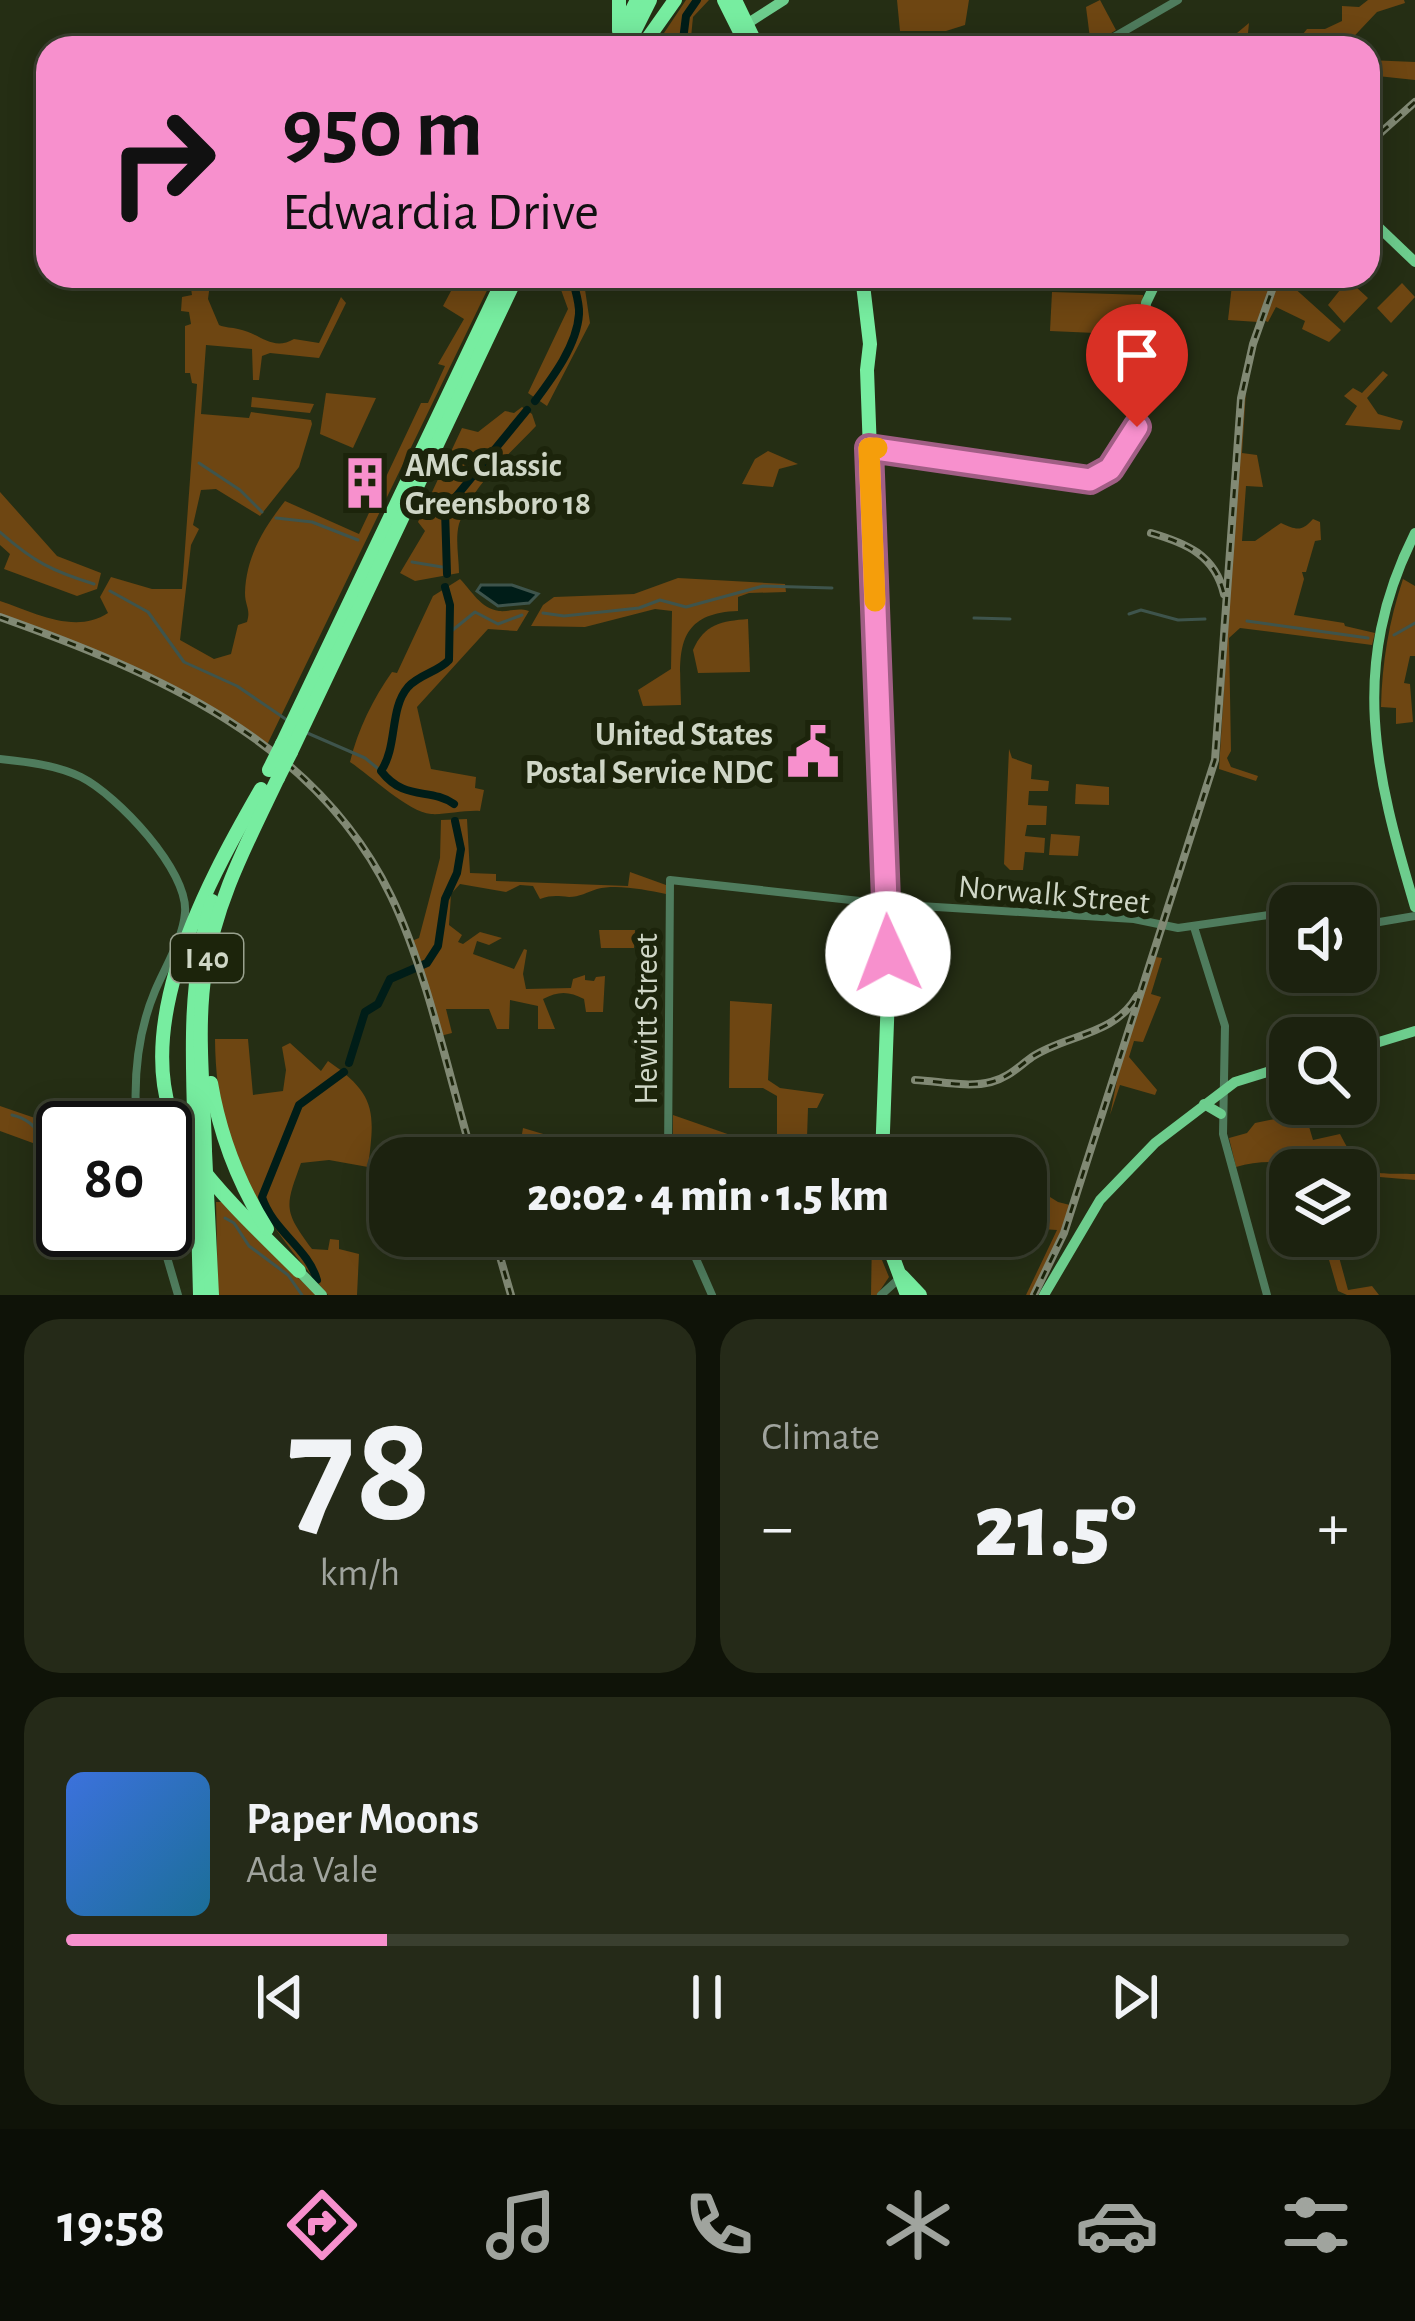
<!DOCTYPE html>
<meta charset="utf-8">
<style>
:root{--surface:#1c220f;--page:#252a18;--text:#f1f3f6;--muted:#a0a49e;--line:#3a3f2f;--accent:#f790cd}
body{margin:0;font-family:"Alegreya Sans",sans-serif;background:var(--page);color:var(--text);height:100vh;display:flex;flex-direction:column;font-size:45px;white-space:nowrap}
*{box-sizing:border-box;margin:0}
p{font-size:39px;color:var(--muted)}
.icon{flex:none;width:66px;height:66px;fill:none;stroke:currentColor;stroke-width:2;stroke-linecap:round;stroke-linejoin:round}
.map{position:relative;height:1295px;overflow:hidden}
.panel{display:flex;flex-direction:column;gap:24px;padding:24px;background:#0f1308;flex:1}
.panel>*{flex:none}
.hud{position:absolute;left:36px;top:36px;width:1344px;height:252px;border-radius:36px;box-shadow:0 6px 30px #0003,0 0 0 3px var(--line);background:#f790cd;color:#111;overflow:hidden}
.fabs{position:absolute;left:1269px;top:885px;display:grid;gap:24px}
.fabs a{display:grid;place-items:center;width:108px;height:108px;border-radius:24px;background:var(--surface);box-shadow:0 6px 30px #0003,0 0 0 3px var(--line);font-size:60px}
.speed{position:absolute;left:36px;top:1101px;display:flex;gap:24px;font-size:60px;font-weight:700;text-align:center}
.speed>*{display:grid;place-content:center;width:156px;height:156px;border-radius:50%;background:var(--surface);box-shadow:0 6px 30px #0003,0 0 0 3px var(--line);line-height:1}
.speed .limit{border:6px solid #111;border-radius:18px;background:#fff;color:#111}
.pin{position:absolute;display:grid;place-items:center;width:102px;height:102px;color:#fff;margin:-123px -51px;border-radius:50% 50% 50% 0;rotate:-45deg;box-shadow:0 0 12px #0007}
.pin .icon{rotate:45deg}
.me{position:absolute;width:132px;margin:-66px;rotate:358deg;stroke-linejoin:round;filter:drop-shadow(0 0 9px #0008)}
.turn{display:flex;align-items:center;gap:42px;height:252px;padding:0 48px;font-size:54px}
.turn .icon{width:156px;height:156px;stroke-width:2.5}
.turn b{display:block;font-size:84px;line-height:102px}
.big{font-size:90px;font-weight:800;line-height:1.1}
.panel .tile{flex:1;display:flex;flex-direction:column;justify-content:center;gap:18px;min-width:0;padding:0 42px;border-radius:36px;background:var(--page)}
.panel .dial{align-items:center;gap:0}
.dial b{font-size:156px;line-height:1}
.song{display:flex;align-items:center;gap:36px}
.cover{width:144px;height:144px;border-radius:18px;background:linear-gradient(135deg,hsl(220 70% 55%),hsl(200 70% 35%))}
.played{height:12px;border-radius:6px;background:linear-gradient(90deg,var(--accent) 25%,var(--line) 25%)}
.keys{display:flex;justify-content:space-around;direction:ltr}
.heat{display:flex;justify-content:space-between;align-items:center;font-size:66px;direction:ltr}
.panel .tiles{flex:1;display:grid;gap:24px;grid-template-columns:1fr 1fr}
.tile:last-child{grid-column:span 2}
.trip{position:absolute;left:369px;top:1137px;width:678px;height:120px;border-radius:36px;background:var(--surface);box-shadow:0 6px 30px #0003,0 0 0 3px var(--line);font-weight:800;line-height:120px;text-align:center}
.tab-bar{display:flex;height:192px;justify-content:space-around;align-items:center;background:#0b0e06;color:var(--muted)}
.tab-bar .icon{width:84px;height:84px}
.tab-bar .on{color:var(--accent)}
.tab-bar b{font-size:54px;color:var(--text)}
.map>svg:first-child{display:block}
.green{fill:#6e4612}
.water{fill:#001d18;stroke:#3e544c;stroke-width:3}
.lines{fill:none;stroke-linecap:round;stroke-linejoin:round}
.stream{stroke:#3e544c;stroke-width:3}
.river{stroke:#001d18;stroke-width:8}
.minor{stroke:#4f7c5d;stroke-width:8}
.major{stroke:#6dcd8d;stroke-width:10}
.highway{stroke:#77eda0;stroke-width:14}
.rail-casing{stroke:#818974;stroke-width:8}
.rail{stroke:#1c240b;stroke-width:3;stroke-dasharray:9;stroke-linecap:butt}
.highway-bridge{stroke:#77eda0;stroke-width:14}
.route-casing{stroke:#a15e85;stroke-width:30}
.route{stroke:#f790cd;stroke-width:21}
.slow{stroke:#f59e0b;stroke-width:21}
.labels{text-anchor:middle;stroke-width:12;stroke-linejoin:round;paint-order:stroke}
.shield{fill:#1c240b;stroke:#99a18e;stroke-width:3}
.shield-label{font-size:30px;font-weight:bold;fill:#cfd6c6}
.poi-label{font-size:33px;font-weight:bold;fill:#cfd6c6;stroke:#1c240b;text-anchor:start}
.street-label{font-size:33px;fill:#cfd6c6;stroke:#1c240b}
</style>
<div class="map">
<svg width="1415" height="1295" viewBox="0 0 1415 1295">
<rect width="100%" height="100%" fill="#252e14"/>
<!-- green -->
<g class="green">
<polygon points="686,0 709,0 693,17 690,48 654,48"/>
<polygon points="897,0 969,0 965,25 946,31 900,31"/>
<polygon points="1100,0 1116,30 1091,46 1086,7"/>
<polygon points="1368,0 1404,0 1405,3 1377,12 1343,48 1219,48 1249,23 1247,43 1273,47 1295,44 1307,29 1325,29 1342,21 1342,6 1359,7"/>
<polygon points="1368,60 1415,62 1415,80 1368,75"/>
<path d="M189,276H211L208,299L219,325C225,328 232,327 238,329C260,333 272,352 294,339L319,343L341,297L346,303L319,358L270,353L262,356L259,380H253L252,349L206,345L201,414L249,418L251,412L311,420L312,424L299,467L260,516L216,489L201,490L193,525L199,529L191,545L180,640L214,659L231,654L238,625L247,622C251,609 245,606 245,593C246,557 263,529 285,501L359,534L421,403H428L445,366L438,364L464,319L443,306L459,276H494L267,745C180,679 101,651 0,614V601C33,612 75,635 108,613L100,597L111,577L152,589H182L197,384L192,383L190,373H185V326L191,324L189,312L181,311L182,297L192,295Z"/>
<polygon points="556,276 583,276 590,323 547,406 528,393 568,309"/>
<polygon points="907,276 989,276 968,289 881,287 880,282"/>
<polygon points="1233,276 1275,276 1258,322 1228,320"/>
<polygon points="1281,276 1341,330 1329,342 1302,329 1305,321 1276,307 1268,322 1263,320"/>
<polygon points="1324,276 1344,276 1368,298 1344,323 1328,305 1344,285 1336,277 1330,282"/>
<polygon points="1402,283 1415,297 1391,323 1377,308"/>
<polygon points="1052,292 1143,295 1141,335 1050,331"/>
<polygon points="1383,371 1388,375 1367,398 1378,414 1403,421 1400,430 1345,425 1357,406 1344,396 1353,388 1362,393"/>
<path d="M1246,391L1242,453L1257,455L1263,487L1246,486L1242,541H1255L1281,523C1296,530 1302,532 1313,519L1320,522L1321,540L1315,541L1306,572H1302L1304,579L1294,615L1344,623L1345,626L1375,633L1372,645L1240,628L1229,638L1231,751L1227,758L1231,767L1258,776L1256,781L1219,769L1240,430Z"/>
<polygon points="326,393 376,398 353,448 320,434"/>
<polygon points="252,397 314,404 310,413 251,407"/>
<path d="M522,407L532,414L536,426C509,455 472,485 459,524C455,539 459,558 459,573L415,581L400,573L425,531L418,522L462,428L478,432L505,411L514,413Z"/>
<polygon points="768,451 798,464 779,469 773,487 742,484 755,459"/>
<polygon points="0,492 57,556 101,573 97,589 77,596 4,569 10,554 0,545"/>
<path d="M678,578L785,584L786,592L749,593L738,597V611C672,613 680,657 681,705L643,706L638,690L671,669L672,611L655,609L585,627L531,626L543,605L554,597L634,594Z"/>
<path d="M460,579C472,591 480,608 499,611C510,612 517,607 529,611L517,631L488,629L417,707L431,769L476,777L475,788L484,790L480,811C464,810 444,815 431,814C408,812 371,776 350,762C358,729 373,699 392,672L397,673L433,596Z"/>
<path d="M1403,579L1415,586V656H1410L1404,683L1410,684L1413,722L1396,724V708L1381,707C1382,663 1389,621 1403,579Z"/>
<path d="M748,619L750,672L698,673L693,650C704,624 722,621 748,619Z"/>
<polygon points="1009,749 1012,758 1032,765 1031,779 1049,781 1048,791 1029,791 1028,805 1047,806 1046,825 1027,825 1025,836 1045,838 1044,853 1025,852 1023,870 1010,870 1004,864"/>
<polygon points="1076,784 1109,787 1109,805 1075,804"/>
<path d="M467,819L470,873L496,874V881L628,886L630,872L666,885V894C645,890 618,884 597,889C588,892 579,897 569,897C557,896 552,895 540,899L533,886L520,885L506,892L460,884L451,894L449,925L462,935L458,942L463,944L480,932L502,938L489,945L477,941L473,954L514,969L524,949L527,950L523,974L526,989L571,988L573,979L585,975V980L594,981L596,977L605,976L603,1012H586L584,999C569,991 558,991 543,999L555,1029H538V1006L510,1000L509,1029H497L489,1009H446L452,1033L440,1036L412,941L419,938L440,858L441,820Z"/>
<polygon points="1051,834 1080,836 1078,856 1049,855"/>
<polygon points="599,930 635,930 634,948 601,948"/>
<polygon points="1156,957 1162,958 1151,994 1161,997 1143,1042 1134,1041 1129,1057 1157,1090 1155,1095 1120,1085 1110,1115 1120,1065"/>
<polygon points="730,1001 772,1004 768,1080 780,1088 824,1094 817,1108 808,1108 807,1138 846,1140 846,1146 780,1146 779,1158 703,1158 703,1138 673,1138 673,1115 739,1138 777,1137 777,1096 763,1088 729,1088"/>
<path d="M215,1039H248L253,1095L283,1091L286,1070L282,1047L290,1043L321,1071L328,1061C377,1095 375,1112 368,1167L329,1160L301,1163C285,1207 283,1210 312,1249L328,1250L330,1239L339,1240V1249L359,1254L357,1295H328C257,1212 216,1151 215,1039Z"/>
<polygon points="0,1106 64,1128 63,1154 0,1131"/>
<path d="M1305,1113L1313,1140L1340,1134C1363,1178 1368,1173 1415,1174V1180L1356,1175V1170C1316,1170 1275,1154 1236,1167L1229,1138L1247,1133L1255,1123Z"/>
<polygon points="523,1128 550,1136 546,1158 525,1158 525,1147 520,1146"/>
<polygon points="1026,1182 1058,1202 1070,1205 1051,1262 1032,1295 1026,1295 1057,1230 1026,1228"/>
<path d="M216,1202H224C251,1237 284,1263 316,1295H218Z"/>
<polygon points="872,1236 889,1277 877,1295 871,1295"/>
<polygon points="1344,1241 1349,1243 1339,1257 1348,1290 1372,1286 1379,1295 1347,1295 1338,1291 1325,1246"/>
</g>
<!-- water -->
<polygon class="water" points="481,585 512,585 538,594 529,603 498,606 477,591"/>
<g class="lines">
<!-- stream -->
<g class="stream">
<polyline points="199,463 240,490 262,512"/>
<polyline points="276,518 312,522 358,540"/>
<path d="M0,532C34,562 52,571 94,584"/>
<polyline points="412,562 448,568"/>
<polyline points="110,591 148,612 184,662 237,686 287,720"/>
<polyline points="543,613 564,616 639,608 660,600 686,607 763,586 832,588"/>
<polyline points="1129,614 1141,610 1178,620 1205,619"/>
<polyline points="974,618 1010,619"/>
<polyline points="1247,621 1368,638"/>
<polyline points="449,633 475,612 498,624 522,615"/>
<polyline points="1394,635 1415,623"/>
<polyline points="305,732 365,758 381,771"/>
<path d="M12,1115C42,1122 38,1144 63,1150"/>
<polyline points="166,1187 185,1204"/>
<polyline points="225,1218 234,1223 249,1246 288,1275 302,1295"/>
</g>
<!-- river -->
<g class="river">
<polyline points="682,48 686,16 697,0"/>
<path d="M535,401C553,377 577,345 579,314C580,302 574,288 572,276"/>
<polyline points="447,574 445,510 527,410"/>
<path d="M445,587L450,605L449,660C438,672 420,674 408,687C389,709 398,746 381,771C405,802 430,787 454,804"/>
<polyline points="349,1063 365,1012 378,1004 390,979 427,963 438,946 445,899 457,873 461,849 455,821"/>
<path d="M317,1280C308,1248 272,1230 262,1197L299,1105L344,1072"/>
</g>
<!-- minor -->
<g class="minor">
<polyline points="1095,48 1178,0"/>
<path d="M0,759C28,762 56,765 81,777C117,795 189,871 185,913C183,939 165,967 155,991C137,1034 133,1082 137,1128"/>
<polyline points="1356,926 1415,916"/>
<polyline points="1194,927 1225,1026 1223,1134 1267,1295"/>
<polyline points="668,1158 670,880 887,904 1134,919 1178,928 1290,912"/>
<polyline points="159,1230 178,1295"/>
<polyline points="686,1236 712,1295"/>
<polyline points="881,1295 902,1276"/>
</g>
<!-- major -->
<g class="major">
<polyline points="742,27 784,0"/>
<polyline points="1368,217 1415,262"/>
<polyline points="869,448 1090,480 1110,469 1137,426 1146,303 1159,276"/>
<path d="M1415,533C1348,666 1375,773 1415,907"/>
<polyline points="1356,1049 1415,1031"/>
<polyline points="1204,1104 1221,1114"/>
<polyline points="299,1271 322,1295"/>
<polyline points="1044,1295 1100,1200 1155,1143 1235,1082 1290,1065"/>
</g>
<!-- highway -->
<g class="highway">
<polyline points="724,0 748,48"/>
<polyline points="735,0 758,48"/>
<polyline points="619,31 619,0"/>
<polyline points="613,48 637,0"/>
<polyline points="626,48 650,0"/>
<polyline points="641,48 675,0"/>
<polyline points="862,276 870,344 867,370 889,968 882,1158"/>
<polyline points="282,744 505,276"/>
<polyline points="291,752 517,276"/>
<path d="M261,789C205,886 114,1051 193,1157C223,1198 263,1235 299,1271"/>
<path d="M211,1083C220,1136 238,1183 267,1229"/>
<path d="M195,1140C192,1058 188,980 212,901"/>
<path d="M205,1151C204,1092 196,1030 205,972C215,902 248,841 278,778"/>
<polyline points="197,1182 200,1295"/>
<polyline points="207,1193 212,1295"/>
<polyline points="885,1236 907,1295"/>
<polyline points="902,1276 920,1295"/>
</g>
<!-- rail casing -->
<g class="rail-casing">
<g id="rail">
<polyline points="1368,144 1415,102"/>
<path d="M1151,533C1186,543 1215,555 1224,594"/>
<path d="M0,617C154,672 316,740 391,896C427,971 449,1077 473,1158"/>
<path d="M915,1080C939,1081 967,1088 991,1082C1008,1078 1018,1067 1032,1057C1067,1034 1114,1036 1137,996"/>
<polyline points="494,1236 511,1295"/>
<polyline points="1034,1295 1064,1233 1215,760 1241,398 1253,344 1277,276"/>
</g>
</g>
<!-- rail -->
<use href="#rail" class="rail"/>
<!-- highway-bridge -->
<g class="highway-bridge">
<polyline points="269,770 282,744"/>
<polyline points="278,778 291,752"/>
<polyline points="195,1140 197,1182"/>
<polyline points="205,1151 207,1193"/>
</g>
</g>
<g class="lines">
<!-- route casing -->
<g class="route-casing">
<polyline id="route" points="888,954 869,448 1090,480 1110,469 1137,427"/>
</g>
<!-- route -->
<use href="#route" class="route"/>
<!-- slow -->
<polyline class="slow" points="875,601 869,448 877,448"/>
</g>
<!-- icons -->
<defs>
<g id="building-bare" transform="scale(4.14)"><path d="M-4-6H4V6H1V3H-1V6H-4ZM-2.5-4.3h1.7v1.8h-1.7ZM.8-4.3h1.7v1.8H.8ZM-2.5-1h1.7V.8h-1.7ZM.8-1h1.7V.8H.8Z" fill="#f790cd" stroke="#1c240b" stroke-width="2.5" paint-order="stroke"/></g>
<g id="civic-bare" transform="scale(4.14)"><path d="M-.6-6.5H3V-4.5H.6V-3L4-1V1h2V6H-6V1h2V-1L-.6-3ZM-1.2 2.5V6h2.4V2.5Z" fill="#f790cd" stroke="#1c240b" stroke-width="2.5" paint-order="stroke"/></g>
</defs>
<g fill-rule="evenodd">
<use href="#building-bare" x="365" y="483"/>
<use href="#civic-bare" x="813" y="752"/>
</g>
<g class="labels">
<!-- shield labels -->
<rect class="shield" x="171" y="934" width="72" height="48" rx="9"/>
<g class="shield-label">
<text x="207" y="968">I 40</text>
</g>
<!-- poi labels -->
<g class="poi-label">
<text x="405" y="476">AMC Classic<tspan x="405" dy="38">Greensboro 18</tspan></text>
<text x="773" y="745" text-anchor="end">United States<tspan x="773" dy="38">Postal Service NDC</tspan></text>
</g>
<!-- street labels -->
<g class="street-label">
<text transform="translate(1054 893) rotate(5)" y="12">Norwalk Street</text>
<text transform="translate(645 1019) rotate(-90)" y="12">Hewitt Street</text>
</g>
</g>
</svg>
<div class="fabs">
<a><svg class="icon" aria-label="sound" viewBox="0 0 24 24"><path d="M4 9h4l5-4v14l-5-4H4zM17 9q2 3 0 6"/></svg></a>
<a><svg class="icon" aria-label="search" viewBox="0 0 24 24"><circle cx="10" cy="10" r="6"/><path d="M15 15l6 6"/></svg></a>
<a><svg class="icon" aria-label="layers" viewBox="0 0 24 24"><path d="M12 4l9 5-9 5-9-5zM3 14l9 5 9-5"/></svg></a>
</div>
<div class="speed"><div class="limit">80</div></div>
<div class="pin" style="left:1137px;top:427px;background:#d93025"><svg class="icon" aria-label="arrive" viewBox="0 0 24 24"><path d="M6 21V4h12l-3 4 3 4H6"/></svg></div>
<svg class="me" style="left:888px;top:954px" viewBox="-20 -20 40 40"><circle r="19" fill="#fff"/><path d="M0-13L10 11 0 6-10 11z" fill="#f790cd"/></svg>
<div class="trip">20:02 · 4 min · 1.5 km</div>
<div class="hud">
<div class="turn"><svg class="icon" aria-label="right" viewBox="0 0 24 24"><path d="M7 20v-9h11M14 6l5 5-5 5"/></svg><div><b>950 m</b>Edwardia Drive</div></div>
</div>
</div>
<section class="panel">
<div class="tiles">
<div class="tile dial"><b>78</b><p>km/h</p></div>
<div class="tile"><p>Climate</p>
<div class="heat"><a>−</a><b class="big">21.5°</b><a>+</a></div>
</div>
<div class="tile">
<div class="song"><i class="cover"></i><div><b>Paper Moons</b><p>Ada Vale</p></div></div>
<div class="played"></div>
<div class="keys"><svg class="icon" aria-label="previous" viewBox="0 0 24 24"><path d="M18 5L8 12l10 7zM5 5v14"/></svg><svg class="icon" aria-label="pause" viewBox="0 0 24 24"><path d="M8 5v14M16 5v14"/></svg><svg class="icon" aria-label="next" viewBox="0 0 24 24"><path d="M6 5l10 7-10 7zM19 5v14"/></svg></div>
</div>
</div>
</section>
<nav class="tab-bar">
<b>19:58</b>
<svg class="icon on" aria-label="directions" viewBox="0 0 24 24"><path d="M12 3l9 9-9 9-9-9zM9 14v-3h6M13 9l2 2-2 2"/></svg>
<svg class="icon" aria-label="music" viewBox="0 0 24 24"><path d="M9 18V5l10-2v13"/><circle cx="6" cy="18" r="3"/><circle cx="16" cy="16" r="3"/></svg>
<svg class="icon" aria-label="phone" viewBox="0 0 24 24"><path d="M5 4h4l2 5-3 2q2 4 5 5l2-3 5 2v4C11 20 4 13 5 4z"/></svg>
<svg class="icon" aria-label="climate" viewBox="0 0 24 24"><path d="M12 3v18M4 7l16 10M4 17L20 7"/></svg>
<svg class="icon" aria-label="car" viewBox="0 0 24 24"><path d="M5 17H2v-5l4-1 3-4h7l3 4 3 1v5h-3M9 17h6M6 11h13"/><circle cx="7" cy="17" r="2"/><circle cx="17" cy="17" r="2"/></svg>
<svg class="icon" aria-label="filters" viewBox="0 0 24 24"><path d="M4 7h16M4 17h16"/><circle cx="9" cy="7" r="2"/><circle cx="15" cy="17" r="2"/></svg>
</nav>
